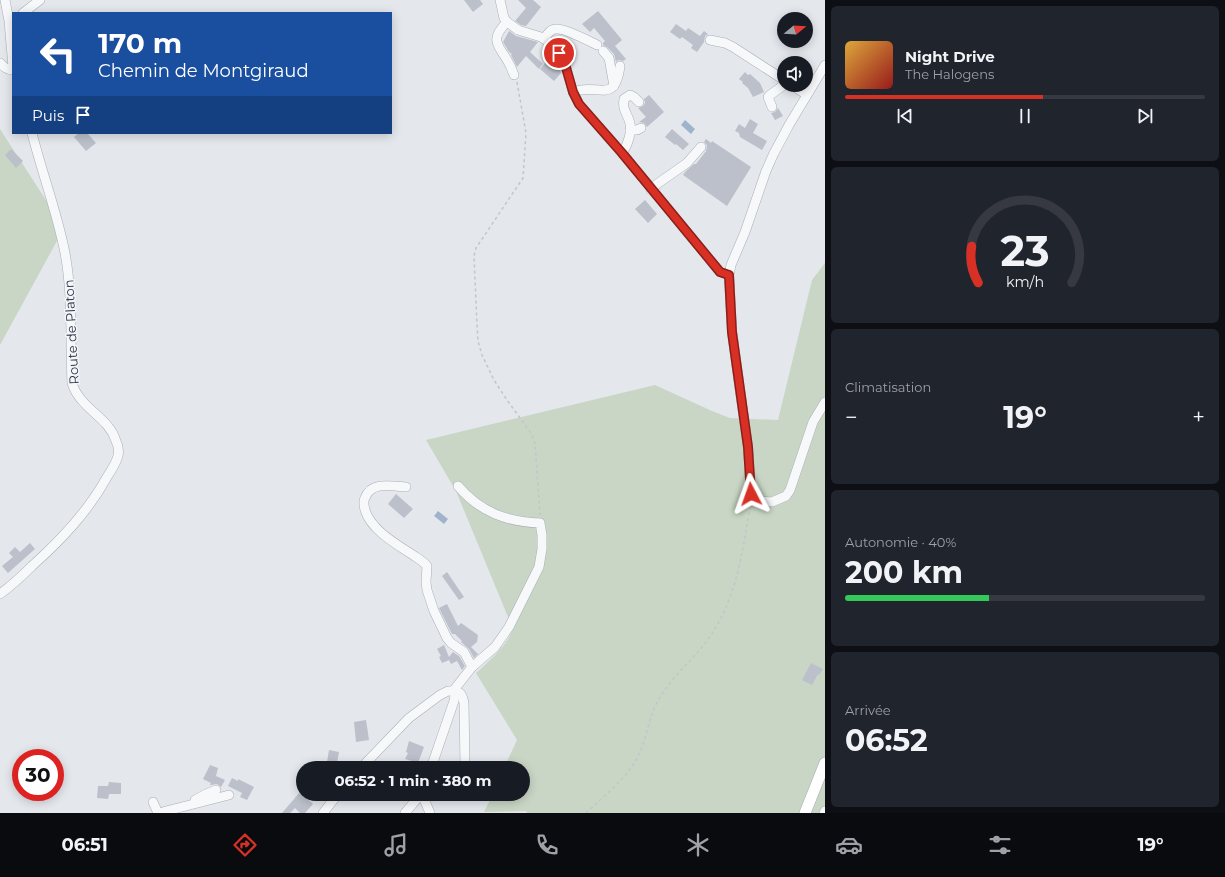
<!DOCTYPE html>
<html lang="fr">
<meta charset="utf-8">
<style>
:root{--surface:#171b24;--page:#20242c;--text:#f1f3f6;--muted:#9ea1a6;--line:#363941;--accent:#d93025}
body{margin:0;font-family:Montserrat,sans-serif;background:var(--page);color:var(--text);height:100vh;display:flex;flex-direction:column;font-size:15px;white-space:nowrap}
*{box-sizing:border-box;margin:0}
p{font-size:13px;color:var(--muted)}
.icon{flex:none;width:22px;height:22px;fill:none;stroke:currentColor;stroke-width:2;stroke-linecap:round;stroke-linejoin:round}
.map{position:relative;flex:1;overflow:hidden}
.side{display:flex;flex-direction:column;gap:6px;padding:6px;background:#0d0f14;width:400px}
.side>*{flex:none}
.guide{position:absolute;left:12px;top:12px;width:380px;height:122px;border-radius:0px;box-shadow:0 2px 10px #0003;background:#1a4fa0;color:#fff;overflow:hidden}
.needle{width:26px;rotate:72deg}
.controls{position:absolute;left:777px;top:12px;display:grid;gap:8px}
.controls a{display:grid;place-items:center;width:36px;height:36px;border-radius:50%;background:var(--surface);box-shadow:0 2px 10px #0003;font-size:20px}
.speed{position:absolute;left:12px;top:749px;display:flex;gap:8px;font-size:20px;font-weight:700;text-align:center}
.speed>*{display:grid;place-content:center;width:52px;height:52px;border-radius:50%;background:var(--surface);box-shadow:0 2px 10px #0003;line-height:1}
.speed .limit{border:6px solid #d22;background:#fff;color:#111}
.pin{position:absolute;display:grid;place-items:center;width:34px;height:34px;color:#fff;margin:-17px;border:2px solid #fff;border-radius:50%;box-shadow:0 1px 4px #0007}
.me{position:absolute;width:44px;margin:-22px;rotate:356deg;stroke-linejoin:round;filter:drop-shadow(0 0 3px #0008)}
.turn{display:flex;align-items:center;gap:14px;height:84px;padding:0 20px;font-size:18px}
.turn .icon{width:52px;height:52px;stroke-width:2.5}
.turn b{display:block;font-size:28px;line-height:34px}
.then{display:flex;align-items:center;height:38px;padding:0 20px;background:#0003;gap:8px;font-size:15px}
.big{font-size:30px;font-weight:700;line-height:1.1}
.side .card{flex:1;display:flex;flex-direction:column;justify-content:center;gap:6px;min-width:0;padding:0 14px;border-radius:6px;background:var(--page)}
.side .dial{align-items:center;gap:0}
.dial svg{height:104px;overflow:visible;fill:none;stroke:var(--line);stroke-width:7;stroke-linecap:round;text-anchor:middle}
.dial text{fill:var(--text);stroke:none}
.song{display:flex;align-items:center;gap:12px}
.cover{width:48px;height:48px;border-radius:6px;background:linear-gradient(135deg,hsl(40 70% 55%),hsl(0 70% 35%))}
.played{height:4px;border-radius:2px;background:linear-gradient(90deg,var(--accent) 55%,var(--line) 55%)}
.keys{display:flex;justify-content:space-around;direction:ltr}
.heat{display:flex;justify-content:space-between;align-items:center;font-size:22px;direction:ltr}
.charge{height:6px;border-radius:3px;background:linear-gradient(90deg,#34c759 40%,var(--line) 0)}
.trip{position:absolute;left:296px;top:761px;width:234px;height:40px;border-radius:20px;background:var(--surface);box-shadow:0 2px 10px #0003;font-weight:700;line-height:40px;text-align:center}
.menu{display:flex;height:64px;justify-content:space-around;align-items:center;background:#090b0e;color:var(--muted)}
.menu .icon{width:28px;height:28px}
.menu .active{color:var(--accent)}
.menu b{font-size:18px;color:var(--text)}
main{display:flex;flex:1;min-height:0}
.map>svg:first-child{display:block}
.green{fill:#c9d6c5}
.water{fill:#9fb4cc}
.building{fill:#bbc0ca}
.lines{fill:none;stroke-linecap:round;stroke-linejoin:round}
.minor-casing{stroke:#a9aeb7;stroke-width:10}
.major-casing{stroke:#a3abb8;stroke-width:12}
.path{stroke:#c2c5cb;stroke-width:1.5;stroke-dasharray:3 3;stroke-linecap:butt}
.minor{stroke:#f7f8fa;stroke-width:9}
.major{stroke:#fff;stroke-width:11}
.route-casing{stroke:#8d1f18;stroke-width:10}
.route{stroke:#d93025;stroke-width:7}
.labels{text-anchor:middle;stroke-width:3;stroke-linejoin:round;paint-order:stroke}
.street-label{font-size:13px;fill:#2b3445;stroke:#f4f6f9}
</style>
<main>
<div class="map">
<svg width="825" height="813" viewBox="0 0 825 813">
<rect width="100%" height="100%" fill="#e4e7ec"/>
<!-- green -->
<g class="green">
<polygon points="0,129 64,228 0,345"/>
<path d="M825,263V813H527L526,811L484,812L493,794H523V768H504L517,740L476,673C490,660 506,647 513,629L456,491L426,440L655,385L712,411L730,418L778,420L812,280Z"/>
</g>
<!-- water -->
<g class="water">
<polygon points="685,120 695,129 691,134 681,125"/>
<polygon points="438,511 448,519 444,524 434,516"/>
</g>
<!-- building -->
<g class="building">
<polygon points="464,0 480,0 483,4 473,12"/>
<polygon points="518,0 533,0 541,7 526,26 521,25 515,21 526,8"/>
<polygon points="598,11 622,40 615,46 626,59 623,61 618,60 616,62 614,54 607,47 603,45 603,43 605,41 594,28 590,32 582,24"/>
<polygon points="676,24 686,31 688,28 700,36 704,31 708,34 705,36 704,42 697,52 691,48 693,45 682,37 680,39 670,32"/>
<polygon points="509,31 516,36 538,42 530,52 543,64 539,69 526,56 517,67 511,55 512,54 509,52 503,42"/>
<polygon points="552,55 559,66 561,73 554,81 540,69"/>
<polygon points="745,72 748,75 750,74 760,83 764,92 753,97 748,88 742,83 743,82 739,79"/>
<polygon points="649,95 664,112 647,127 644,123 639,122 646,117 638,108 643,106 645,103 644,99"/>
<polygon points="778,108 783,116 775,120 771,113 775,112"/>
<polygon points="750,119 758,124 753,133 767,141 762,150 740,137 739,133 735,131 739,124 745,128"/>
<polygon points="672,129 689,144 683,150 676,144 675,145 665,137"/>
<polygon points="79,133 87,133 96,143 86,151 74,137"/>
<polygon points="706,139 711,143 712,141 751,167 727,206 683,175 686,171 694,164 696,164 706,151 707,145 704,142"/>
<polygon points="11,149 23,161 16,168 5,155"/>
<polygon points="645,200 657,214 648,223 635,209"/>
<polygon points="396,494 413,509 404,518 388,504"/>
<polygon points="30,543 35,549 8,573 2,566 13,557 9,553 15,547 20,552"/>
<polygon points="447,572 464,597 459,600 442,576"/>
<polygon points="447,604 458,626 461,623 478,635 477,642 471,647 478,654 474,658 469,649 461,642 462,641 455,634 452,634 439,608"/>
<polygon points="444,645 449,657 453,652 459,656 465,666 462,670 457,661 451,664 449,660 442,663 439,657 441,656 437,649"/>
<polygon points="811,663 823,669 819,675 818,674 812,685 802,680"/>
<polygon points="366,720 369,740 356,742 354,722"/>
<polygon points="409,741 424,747 418,763 405,759 408,753 406,752"/>
<polygon points="329,750 339,752 336,768 326,768"/>
<polygon points="210,765 218,768 216,776 225,780 221,787 217,784 211,785 210,785 211,783 203,779"/>
<polygon points="232,778 238,781 238,779 254,787 247,800 240,797 242,793 228,786"/>
<polygon points="109,782 121,783 121,794 109,794 108,799 97,798 98,786 108,786"/>
<polygon points="300,792 313,804 305,813 300,813 295,808 290,813 282,813"/>
</g>
<g class="lines">
<!-- minor casing -->
<g class="minor-casing">
<g id="minor">
<polyline points="5,0 9,21 13,67"/>
<polyline points="500,0 504,18 507,22 518,30 541,37 549,42 559,53 565,64 573,92 579,104 622,153 720,272 729,275"/>
<polyline points="23,13 40,0"/>
<path d="M507,22C492,37 495,43 506,58C509,63 512,69 514,75"/>
<path d="M544,39C547,35 550,29 556,29C565,28 589,41 597,45"/>
<polyline points="710,40 725,43 733,47 784,80"/>
<polyline points="603,51 609,58 614,86"/>
<path d="M0,63C4,67 7,70 13,70"/>
<polyline points="825,65 789,125 774,153 766,171 745,232 731,265 729,275 732,332 744,419 748,447 751,494 755,500 759,501 772,502 786,496 790,490 813,422 825,402"/>
<polyline points="792,85 807,95"/>
<path d="M573,92C597,82 615,106 620,66"/>
<polyline points="772,107 768,97 770,95 784,85"/>
<polyline points="630,130 637,130 641,128"/>
<path d="M622,153C628,145 633,130 629,120C626,112 622,108 624,99L630,95L634,97L639,102"/>
<polyline points="651,190 657,184 687,163 701,147"/>
<path d="M406,487C392,486 371,481 365,498C363,501 364,506 365,510C371,530 396,544 413,555C419,559 423,561 427,566L426,582L427,590L434,611L447,638L451,643L464,652L472,667"/>
<path d="M0,594C11,586 22,576 32,566C61,540 88,512 107,477C111,471 116,463 118,456C119,451 118,445 116,441C109,417 80,409 72,383C70,340 73,296 65,253C57,212 42,173 32,133"/>
<path d="M453,691L472,667L495,647L509,627L539,567L542,549V535L540,523C507,522 480,512 458,486"/>
<path d="M453,691C462,692 462,695 464,703L465,768"/>
<polyline points="361,768 409,718 440,695 448,691 453,691 455,695 454,701 431,768"/>
<polyline points="420,795 424,799 430,813"/>
<polyline points="195,800 204,795 216,790"/>
<polyline points="153,802 158,813"/>
<polyline points="161,813 166,811 229,795"/>
<polyline points="323,813 338,794"/>
<polyline points="405,813 421,794"/>
<polyline points="824,813 825,811"/>
</g>
</g>
<!-- major casing -->
<g class="major-casing">
<polyline id="major" points="805,813 825,763"/>
</g>
<!-- path -->
<g class="path">
<polyline points="517,82 526,133 523,178 476,248 474,256 477,325 478,341 482,355 494,380 507,400 531,433 535,443 540,515"/>
<path d="M586,813C604,796 626,779 637,758C647,740 648,718 658,701C670,678 691,662 706,642C737,600 741,557 750,508"/>
</g>
<!-- minor -->
<use href="#minor" class="minor"/>
<!-- major -->
<use href="#major" class="major"/>
</g>
<g class="lines">
<!-- route casing -->
<g class="route-casing">
<polyline id="route" points="559,53 565,64 573,92 579,104 622,153 720,272 729,275 732,332 748,447 751,494"/>
</g>
<!-- route -->
<use href="#route" class="route"/>
</g>
<g class="labels">
<!-- street labels -->
<g class="street-label">
<text transform="translate(71 332) rotate(-93)" y="5">Route de Platon</text>
</g>
</g>
</svg>
<div class="controls">
<a><svg class="needle" viewBox="-14 -14 28 28"><path d="M0-13l5 13h-10z" fill="#e53935"/><path d="M0 13l5-13h-10z" fill="#9ea1a6"/></svg></a>
<a><svg class="icon" aria-label="sound" viewBox="0 0 24 24"><path d="M4 9h4l5-4v14l-5-4H4zM17 9q2 3 0 6"/></svg></a>
</div>
<div class="speed"><div class="limit">30</div></div>
<div class="pin" style="left:559px;top:53px;background:#d93025"><svg class="icon" aria-label="arrive" viewBox="0 0 24 24"><path d="M6 21V4h12l-3 4 3 4H6"/></svg></div>
<svg class="me" style="left:751px;top:494px" viewBox="-20 -20 40 40"><path d="M0-17L14 15 0 8-14 15z" fill="#d93025" stroke="#fff" stroke-width="4"/></svg>
<div class="trip">06:52 · 1 min · 380 m</div>
<div class="guide">
<div class="turn"><svg class="icon" aria-label="left" viewBox="0 0 24 24"><path d="M17 20v-9H6M10 6l-5 5 5 5"/></svg><div><b>170 m</b>Chemin de Montgiraud</div></div>
<div class="then">Puis<svg class="icon" aria-label="arrive" viewBox="0 0 24 24"><path d="M6 21V4h12l-3 4 3 4H6"/></svg></div>
</div>
</div>
<section class="side">
<div class="card">
<div class="song"><i class="cover"></i><div><b>Night Drive</b><p>The Halogens</p></div></div>
<div class="played"></div>
<div class="keys"><svg class="icon" aria-label="previous" viewBox="0 0 24 24"><path d="M18 5L8 12l10 7zM5 5v14"/></svg><svg class="icon" aria-label="pause" viewBox="0 0 24 24"><path d="M8 5v14M16 5v14"/></svg><svg class="icon" aria-label="next" viewBox="0 0 24 24"><path d="M6 5l10 7-10 7zM19 5v14"/></svg></div>
</div>
<div class="card dial"><svg viewBox="0 0 100 80">
<path d="M14 69A42 42 0 1 1 86 69"/>
<path d="M14 69A42 42 0 0 1 9 41" stroke="#d93025"/>
<text x="50" y="56" font-size="32" font-weight="700">23</text>
<text x="50" y="72" font-size="11">km/h</text>
</svg></div>
<div class="card"><p>Climatisation</p>
<div class="heat"><a>−</a><b class="big">19°</b><a>+</a></div>
</div>
<div class="card"><p>Autonomie · 40%</p><b class="big">200 km</b><div class="charge"></div></div>
<div class="card"><p>Arrivée</p><b class="big">06:52</b></div>
</section>
</main>
<nav class="menu">
<b>06:51</b>
<svg class="icon active" aria-label="directions" viewBox="0 0 24 24"><path d="M12 3l9 9-9 9-9-9zM9 14v-3h6M13 9l2 2-2 2"/></svg>
<svg class="icon" aria-label="music" viewBox="0 0 24 24"><path d="M9 18V5l10-2v13"/><circle cx="6" cy="18" r="3"/><circle cx="16" cy="16" r="3"/></svg>
<svg class="icon" aria-label="phone" viewBox="0 0 24 24"><path d="M5 4h4l2 5-3 2q2 4 5 5l2-3 5 2v4C11 20 4 13 5 4z"/></svg>
<svg class="icon" aria-label="climate" viewBox="0 0 24 24"><path d="M12 3v18M4 7l16 10M4 17L20 7"/></svg>
<svg class="icon" aria-label="car" viewBox="0 0 24 24"><path d="M5 17H2v-5l4-1 3-4h7l3 4 3 1v5h-3M9 17h6M6 11h13"/><circle cx="7" cy="17" r="2"/><circle cx="17" cy="17" r="2"/></svg>
<svg class="icon" aria-label="filters" viewBox="0 0 24 24"><path d="M4 7h16M4 17h16"/><circle cx="9" cy="7" r="2"/><circle cx="15" cy="17" r="2"/></svg>
<b>19°</b>
</nav>
